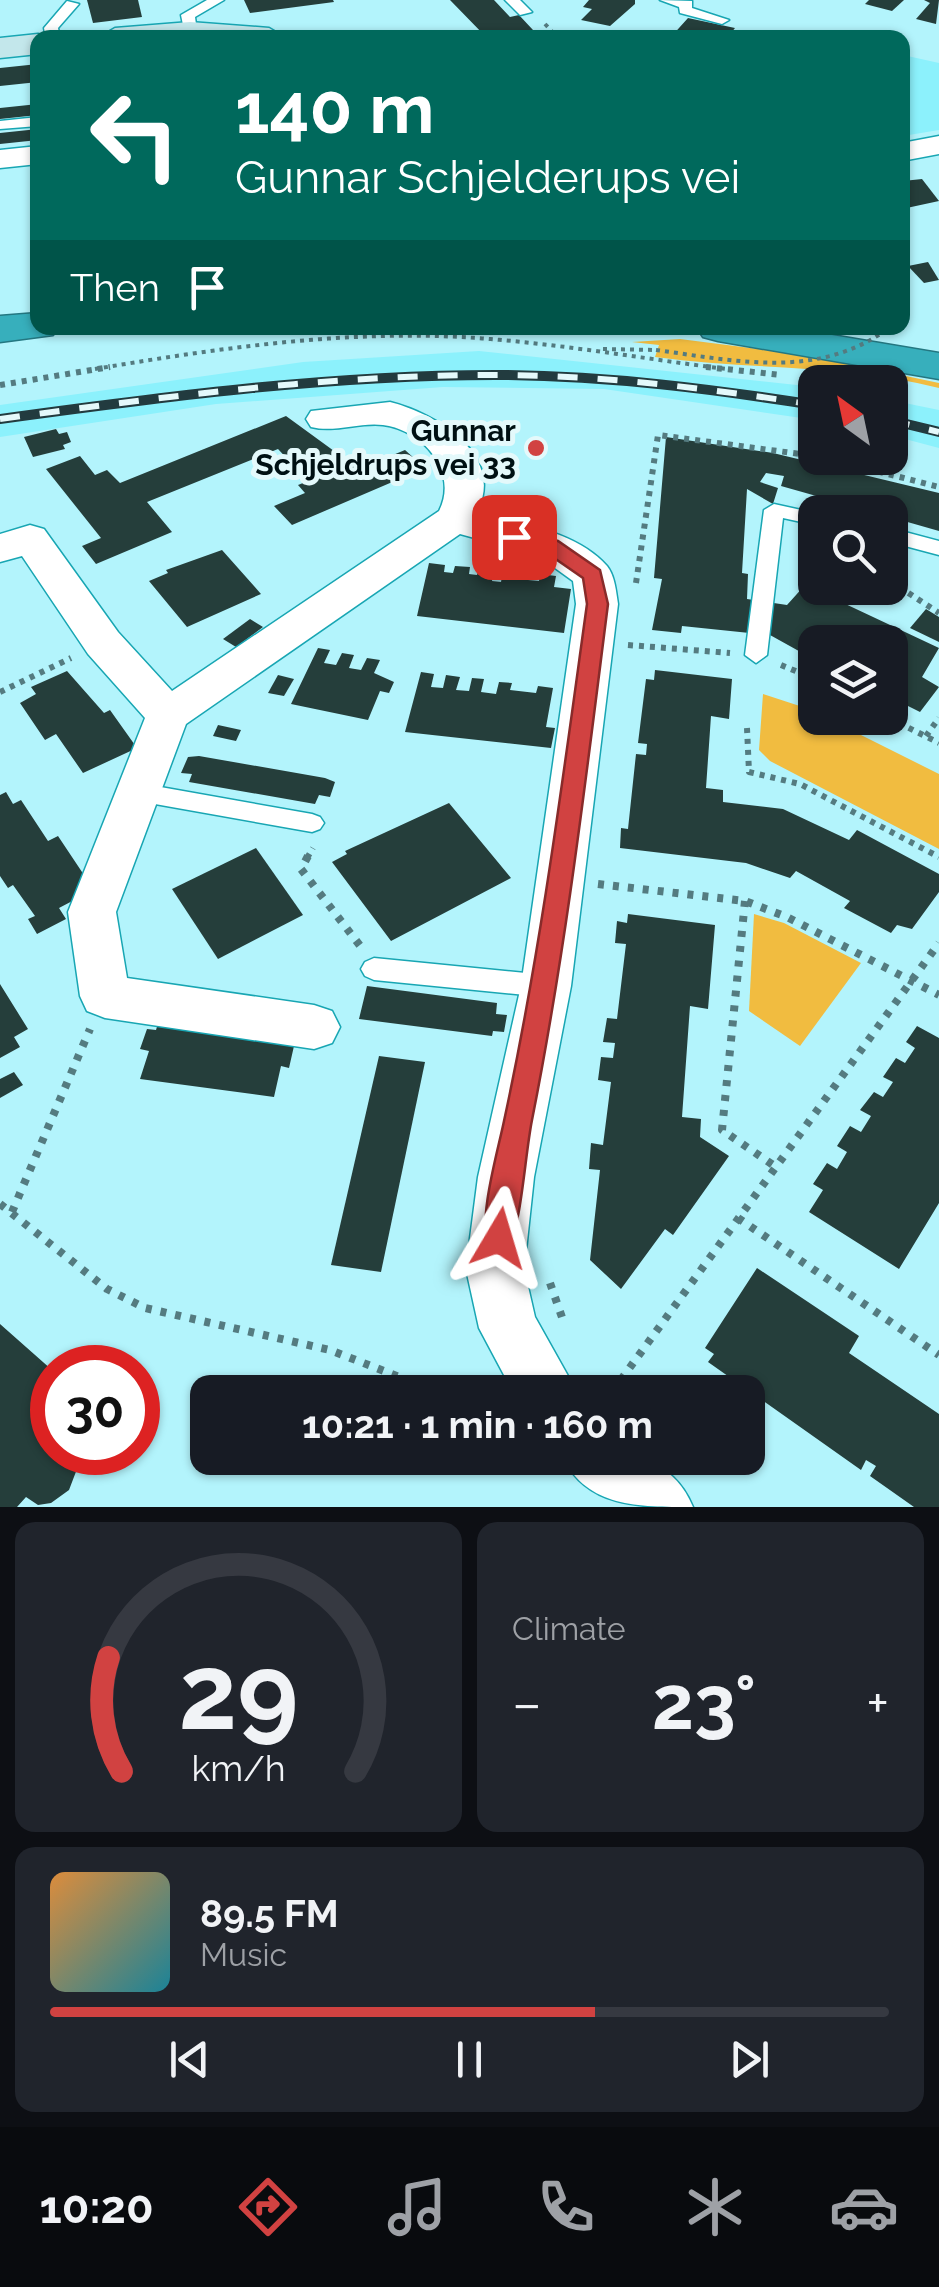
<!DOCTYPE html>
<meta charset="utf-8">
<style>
:root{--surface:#171b24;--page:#20242c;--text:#f1f3f6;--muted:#9ea1a6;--line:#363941;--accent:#d14241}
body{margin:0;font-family:Raleway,sans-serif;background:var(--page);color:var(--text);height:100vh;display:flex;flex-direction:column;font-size:38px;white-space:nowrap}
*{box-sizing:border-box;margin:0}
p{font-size:32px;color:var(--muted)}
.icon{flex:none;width:55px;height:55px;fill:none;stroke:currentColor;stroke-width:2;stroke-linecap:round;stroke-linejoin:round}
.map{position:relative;height:1507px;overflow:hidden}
.details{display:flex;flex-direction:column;gap:15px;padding:15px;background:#0d0f14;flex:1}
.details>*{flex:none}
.guide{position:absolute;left:30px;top:30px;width:880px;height:305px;border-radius:20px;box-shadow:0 2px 8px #0004;background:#00695c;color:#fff;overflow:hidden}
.needle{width:65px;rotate:327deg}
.buttons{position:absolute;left:798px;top:365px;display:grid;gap:20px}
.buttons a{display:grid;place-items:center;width:110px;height:110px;border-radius:20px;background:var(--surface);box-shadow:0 2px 8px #0004;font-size:50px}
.speed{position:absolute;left:30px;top:1345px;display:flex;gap:20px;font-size:50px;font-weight:700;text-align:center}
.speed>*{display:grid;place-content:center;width:130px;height:130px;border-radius:50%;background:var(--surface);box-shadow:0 2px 8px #0004;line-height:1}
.speed .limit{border:15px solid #d22;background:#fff;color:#111}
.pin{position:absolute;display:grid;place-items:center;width:85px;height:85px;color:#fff;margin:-42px;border-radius:20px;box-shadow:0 5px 15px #0006}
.me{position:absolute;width:110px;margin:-55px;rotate:7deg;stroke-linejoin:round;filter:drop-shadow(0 0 8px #0008)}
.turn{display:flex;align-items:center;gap:35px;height:210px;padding:0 40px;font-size:45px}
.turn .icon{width:130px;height:130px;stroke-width:2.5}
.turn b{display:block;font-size:70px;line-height:85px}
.then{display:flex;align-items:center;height:95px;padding:0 40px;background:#0003;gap:20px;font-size:38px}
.big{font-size:75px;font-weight:700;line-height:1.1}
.details .tile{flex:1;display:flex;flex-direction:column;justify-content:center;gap:15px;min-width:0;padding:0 35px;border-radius:20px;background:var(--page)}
.details .dial{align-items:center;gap:0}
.dial svg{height:260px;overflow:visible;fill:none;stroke:var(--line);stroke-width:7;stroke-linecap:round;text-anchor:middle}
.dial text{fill:var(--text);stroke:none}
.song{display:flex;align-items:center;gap:30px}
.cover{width:120px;height:120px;border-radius:15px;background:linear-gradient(135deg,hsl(30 70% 55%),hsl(190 70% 35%))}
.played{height:10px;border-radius:5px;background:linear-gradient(90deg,var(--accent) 65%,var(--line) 65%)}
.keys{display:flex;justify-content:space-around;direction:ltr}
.heat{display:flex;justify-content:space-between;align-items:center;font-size:55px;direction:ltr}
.details .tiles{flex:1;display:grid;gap:15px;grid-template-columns:1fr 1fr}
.tile:last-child{grid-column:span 2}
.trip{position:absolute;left:190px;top:1375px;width:575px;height:100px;border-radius:20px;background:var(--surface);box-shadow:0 2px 8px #0004;font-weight:700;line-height:100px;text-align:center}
.tabs{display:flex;height:160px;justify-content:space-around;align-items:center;background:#090b0e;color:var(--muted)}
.tabs .icon{width:70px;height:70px}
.tabs .current{color:var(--accent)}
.tabs b{font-size:45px;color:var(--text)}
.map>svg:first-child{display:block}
.built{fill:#8cf1fc}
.green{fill:#f1bc40}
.building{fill:#253e3b}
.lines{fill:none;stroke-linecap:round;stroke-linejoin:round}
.lane-casing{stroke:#18a6b3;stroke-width:3}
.street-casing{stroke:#18a6b3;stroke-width:3}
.secondary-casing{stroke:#18a6b3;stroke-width:3}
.highway-casing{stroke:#247781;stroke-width:3}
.path-far2{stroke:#547b80;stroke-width:4;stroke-dasharray:4 5;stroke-linecap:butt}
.path-far1{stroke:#547b80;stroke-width:6;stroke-dasharray:5 6;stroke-linecap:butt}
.path{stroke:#547b80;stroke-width:8;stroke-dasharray:6 9;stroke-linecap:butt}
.lane{fill:#fff;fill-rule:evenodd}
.street{fill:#fff;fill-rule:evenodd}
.secondary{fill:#c3e7eb;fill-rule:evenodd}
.highway{fill:#37afbc;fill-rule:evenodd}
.rail-casing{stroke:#223b3f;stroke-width:10}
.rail{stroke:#e4f9fb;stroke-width:6;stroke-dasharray:20;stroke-linecap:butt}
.path-bridge{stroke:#547b80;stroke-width:4;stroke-dasharray:4 5;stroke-linecap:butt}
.route{fill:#d14241;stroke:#882b2a;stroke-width:2.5}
.poi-dot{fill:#d14241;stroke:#e4f9fb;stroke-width:4}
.labels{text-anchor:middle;stroke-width:10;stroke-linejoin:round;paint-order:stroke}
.poi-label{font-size:30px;font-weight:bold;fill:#001013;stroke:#e4f9fb;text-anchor:end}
</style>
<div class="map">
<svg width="939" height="1507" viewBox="0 0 939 1507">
<rect width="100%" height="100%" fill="#b3f4fc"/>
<!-- built -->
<g class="built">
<polygon points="903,55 939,63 939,130 903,136"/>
<polygon points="479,351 815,387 815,420 604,389 443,387 216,404 0,437 0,405 303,362"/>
<polygon points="890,400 939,410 939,448 890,435"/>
</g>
<!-- green -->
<g class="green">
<path d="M680,339L806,355L939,383V388C846,364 749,370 655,357L659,345L632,342Z"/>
<polygon points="763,694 815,711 815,718 827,718 939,774 939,849 770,761 759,750"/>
<polygon points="754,914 784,923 861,963 800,1046 749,1011"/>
</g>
<!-- building -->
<g class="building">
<polygon points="87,0 138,0 142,17 93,23"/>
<polygon points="244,0 333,0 334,2 250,13"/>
<polygon points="450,0 494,0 510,17 519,15 533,30 487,38"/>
<polygon points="589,0 635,0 635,4 610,26 581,20 592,9 583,7"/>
<polygon points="869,0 904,0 892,11 865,4"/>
<polygon points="939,0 936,24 916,19 930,3 924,0"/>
<polygon points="688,18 735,28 731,33 718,30 707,38 670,38"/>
<polygon points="38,64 38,82 0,86 0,68"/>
<polygon points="38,104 38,115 0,119 0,108"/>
<polygon points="38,129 38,140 0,144 0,133"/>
<polygon points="922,179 939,201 902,209 903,181"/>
<polygon points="928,262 939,280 924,283 908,266"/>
<polygon points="286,416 345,459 369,455 376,462 405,450 425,468 292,525 274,506 305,493 298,485 308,481 278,449 147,502 172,532 96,564 82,546 101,538 46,469 80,456 95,475 107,470 120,483"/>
<polygon points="56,429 59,434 67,432 71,442 63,445 65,449 33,457 24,437"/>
<polygon points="666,437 773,453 939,493 939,531 890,517 890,512 873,512 781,486 784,476 766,473 760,482 778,488 773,504 747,489 742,573 748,574 747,599 787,605 805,585 939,648 922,677 939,687 920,712 890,697 890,642 815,642 815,660 770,635 682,626 681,633 652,630 662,579 654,578"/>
<polygon points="222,550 261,594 187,627 149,581 168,573 166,570"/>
<polygon points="429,563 445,565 444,572 453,573 455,566 470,567 469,574 477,575 479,568 494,569 492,581 501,582 503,571 519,572 518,579 528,580 539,581 540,574 556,576 554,587 571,589 564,633 417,616"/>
<polygon points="926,609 939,617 939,642 910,628"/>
<polygon points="250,619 263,627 236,647 223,639"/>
<polygon points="318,648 330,650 324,663 336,665 342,653 354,655 349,668 361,670 367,658 380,660 374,673 394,682 389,693 380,691 368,720 291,704"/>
<polygon points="655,670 732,679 729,719 711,716 706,788 723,790 723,802 783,809 849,840 857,830 939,874 939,892 912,929 897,925 891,933 844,908 850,901 796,871 790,878 746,863 620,848 621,828 628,829 636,754 646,755 647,744 638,743 646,679 654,680"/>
<polygon points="67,671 104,713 110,710 137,748 83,773 56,734 45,740 20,703 36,694 31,687"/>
<polygon points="421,672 434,674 431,687 443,688 446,675 460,677 456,690 469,691 472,678 484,679 481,692 496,694 499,682 512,683 510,690 536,693 538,686 553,688 546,727 555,728 551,748 405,732"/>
<polygon points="278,675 294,679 284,696 268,693"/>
<polygon points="218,725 241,730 236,741 213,736"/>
<polygon points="199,756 325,778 335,782 330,797 319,795 315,804 189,782 192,774 181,773 188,757"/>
<polygon points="6,792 13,804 21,800 48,841 58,836 86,878 78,898 59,908 66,919 37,934 28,919 35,916 13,885 8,888 0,876 0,795"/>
<polygon points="449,803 511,878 391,941 332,862 347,854 345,851"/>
<polygon points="256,848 303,915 218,959 172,889"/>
<polygon points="628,914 715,925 708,1009 690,1006 682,1117 701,1119 700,1137 729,1156 673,1235 665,1229 621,1289 590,1260 600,1170 589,1169 591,1143 603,1145 611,1082 598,1080 601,1057 613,1058 615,1043 603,1042 607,1018 617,1019 626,944 615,943 617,921 627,923"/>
<polygon points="0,984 28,1029 14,1037 20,1047 0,1058"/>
<polygon points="367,986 497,1003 496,1014 507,1015 504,1032 493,1031 492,1036 359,1019"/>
<polygon points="159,1020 289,1037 286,1045 294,1046 289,1068 281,1066 274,1097 140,1079 149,1051 140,1049 147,1029 156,1030"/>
<polygon points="917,1026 939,1038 939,1203 899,1269 809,1212 823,1190 813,1184 827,1163 837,1169 847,1152 837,1146 850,1126 861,1132 871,1116 860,1110 874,1092 883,1097 893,1082 883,1077 896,1058 905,1063 915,1048 906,1042"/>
<polygon points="379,1056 425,1062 381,1272 331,1265"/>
<polygon points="14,1072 23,1085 0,1098 0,1079"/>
<polygon points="757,1268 859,1336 849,1353 939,1414 939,1507 914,1507 870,1476 876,1466 866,1460 861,1470 708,1362 714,1354 705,1348"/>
<polygon points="0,1324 52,1370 52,1452 73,1452 77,1469 69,1490 51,1503 38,1505 26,1497 17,1507 0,1507"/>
</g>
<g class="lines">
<!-- lane casing -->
<g class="lane-casing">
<g id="lane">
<polygon points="207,0 224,0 195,17 197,32 185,35 181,15"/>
<polygon points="505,0 520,0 532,12 520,15"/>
<polygon points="660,0 692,1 692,8 729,20 722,24 680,13 679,7"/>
<polygon points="67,1 79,4 58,28 60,38 46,38 44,28"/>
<polygon points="38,117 38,126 0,129 0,121"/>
<polygon points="774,504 815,513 815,525 783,518 767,655 756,663 745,655 764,510"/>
<polygon points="890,528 939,541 939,555 890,542"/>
<polygon points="138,783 312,814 320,817 324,823 320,829 312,832 138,801 130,798 127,792 130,786"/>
<polygon points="374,958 546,975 555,978 559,986 555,994 546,997 374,980 365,976 361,969 365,962"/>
</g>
</g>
<!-- street casing -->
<g class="street-casing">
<g id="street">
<polygon points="939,136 939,154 902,161 902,143"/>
<polygon points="38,146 38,164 0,168 0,150"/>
<path d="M390,402C437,414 506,455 477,512C520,524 576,531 607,566C615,576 616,592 618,604L571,986L534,1177L524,1269L535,1317L577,1392H513L479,1328L466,1269L478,1177L521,986L576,604L573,581L537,555L460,534L186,724L116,912L127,978L314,1005L332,1011L340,1027L332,1043L314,1049L105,1018L87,1011L80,996L68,912L145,718L88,654L22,556L0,562V534L30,525L44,529L118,632L172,691L439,511C459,472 423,430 383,425C359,422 335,433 311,427L306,419L311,411Z"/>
<path d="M563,1458C617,1455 669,1449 693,1507C637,1507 588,1507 563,1458Z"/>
</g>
</g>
<!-- secondary casing -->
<g class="secondary-casing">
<g id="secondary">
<polygon points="190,22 269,28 286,38 98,38 115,28"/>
<polygon points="38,34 51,38 38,38 38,54 0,58 0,38"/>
</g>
</g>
<!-- highway casing -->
<g class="highway-casing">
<g id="highway">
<polygon points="38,313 38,328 58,328 53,335 0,342 0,316"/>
<polygon points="697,328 790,328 939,353 939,379 718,341 703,337"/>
</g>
</g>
<!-- path-far2 -->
<g class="path-far2">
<polyline points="545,24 558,38"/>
<polyline points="902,286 902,302"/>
<polyline points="603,349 656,350"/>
<path d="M95,369C208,350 322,333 437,336C534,339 630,357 726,369"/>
</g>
<!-- path-far1 -->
<g class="path-far1">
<polyline points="706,367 782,375"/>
<polyline points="0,385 110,367"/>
<polyline points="825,458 939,487"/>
<polyline points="890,581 939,613"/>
<polyline points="636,583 658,435 815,456"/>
<polyline points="628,645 730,653"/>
<polyline points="781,665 815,679"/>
<polyline points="0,692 71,658"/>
<polyline points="889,718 939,743"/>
<polyline points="747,728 749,772 800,784 939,857"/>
<polyline points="926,736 939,718"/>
<polyline points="307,858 313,848"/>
</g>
<!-- path -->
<g class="path">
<polyline points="308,856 301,869 361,947"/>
<polyline points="598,884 745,901 787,917 939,995"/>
<polyline points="745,901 722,1130 776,1167"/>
<polyline points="0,1204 107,1289 145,1308 330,1350 438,1392"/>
<polyline points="12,1212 90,1029"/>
<polyline points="738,1218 939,1355"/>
<polyline points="550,1283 564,1323"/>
<polyline points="612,1392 939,943"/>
</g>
<!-- lane -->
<use href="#lane" class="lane"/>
<!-- street -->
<use href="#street" class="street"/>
<!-- secondary -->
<use href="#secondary" class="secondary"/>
<!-- highway -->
<use href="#highway" class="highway"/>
<!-- rail casing -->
<g class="rail-casing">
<g id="rail">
<path d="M0,419C168,396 336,374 506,375C610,376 712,389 815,405"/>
<polyline points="890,420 939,432"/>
</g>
</g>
<!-- rail -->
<use href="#rail" class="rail"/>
<!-- path-bridge -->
<path class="path-bridge" d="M656,350C737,361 818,380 889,328"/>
</g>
<!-- route -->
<path class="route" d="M514,530L558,541L600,570L608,604C586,777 566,949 532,1120C525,1155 522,1218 509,1248L499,1252L489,1248C477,1221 498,1151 504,1121C541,950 563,777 587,604L583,578L544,551L507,542V532Z"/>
<!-- markers -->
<circle class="poi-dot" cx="536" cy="448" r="10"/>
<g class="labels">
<!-- poi labels -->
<g class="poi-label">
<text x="516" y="441">Gunnar<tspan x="516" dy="34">Schjeldrups vei 33</tspan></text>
</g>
</g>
</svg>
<div class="buttons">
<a><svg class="needle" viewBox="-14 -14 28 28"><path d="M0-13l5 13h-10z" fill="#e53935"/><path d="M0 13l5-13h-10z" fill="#9ea1a6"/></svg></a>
<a><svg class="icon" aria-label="search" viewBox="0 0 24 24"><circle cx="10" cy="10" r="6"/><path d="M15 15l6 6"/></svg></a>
<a><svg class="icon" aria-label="layers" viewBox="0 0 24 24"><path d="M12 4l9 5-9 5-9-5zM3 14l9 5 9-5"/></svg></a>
</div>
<div class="speed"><div class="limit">30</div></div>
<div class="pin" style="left:514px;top:537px;background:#d93025"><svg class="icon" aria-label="arrive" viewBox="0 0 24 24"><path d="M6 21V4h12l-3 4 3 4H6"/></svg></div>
<svg class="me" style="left:499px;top:1238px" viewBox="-20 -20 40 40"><path d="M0-17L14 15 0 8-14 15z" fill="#d14241" stroke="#fff" stroke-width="4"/></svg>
<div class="trip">10:21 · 1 min · 160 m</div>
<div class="guide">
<div class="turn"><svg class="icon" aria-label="left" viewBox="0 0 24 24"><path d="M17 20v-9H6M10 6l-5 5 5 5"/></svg><div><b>140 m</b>Gunnar Schjelderups vei</div></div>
<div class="then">Then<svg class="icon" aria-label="arrive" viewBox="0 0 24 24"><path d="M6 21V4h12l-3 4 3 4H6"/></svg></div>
</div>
</div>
<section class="details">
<div class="tiles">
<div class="tile dial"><svg viewBox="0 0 100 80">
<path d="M14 69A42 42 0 1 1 86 69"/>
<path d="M14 69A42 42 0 0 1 10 34" stroke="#d14241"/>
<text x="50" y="56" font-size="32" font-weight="700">29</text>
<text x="50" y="72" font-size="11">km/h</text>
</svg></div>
<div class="tile"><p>Climate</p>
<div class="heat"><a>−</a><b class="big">23°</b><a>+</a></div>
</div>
<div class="tile">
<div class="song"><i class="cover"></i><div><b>89.5 FM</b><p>Music</p></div></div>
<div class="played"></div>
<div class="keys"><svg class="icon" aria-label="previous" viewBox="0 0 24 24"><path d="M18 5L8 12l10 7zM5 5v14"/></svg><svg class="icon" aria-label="pause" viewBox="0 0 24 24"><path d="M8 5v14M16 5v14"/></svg><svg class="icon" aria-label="next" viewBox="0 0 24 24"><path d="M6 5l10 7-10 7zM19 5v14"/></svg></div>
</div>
</div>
</section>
<nav class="tabs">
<b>10:20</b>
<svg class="icon current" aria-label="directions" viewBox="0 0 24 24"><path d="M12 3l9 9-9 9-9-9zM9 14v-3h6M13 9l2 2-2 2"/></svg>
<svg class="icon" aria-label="music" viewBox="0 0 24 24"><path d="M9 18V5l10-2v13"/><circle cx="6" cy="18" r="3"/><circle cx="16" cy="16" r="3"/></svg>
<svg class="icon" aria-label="phone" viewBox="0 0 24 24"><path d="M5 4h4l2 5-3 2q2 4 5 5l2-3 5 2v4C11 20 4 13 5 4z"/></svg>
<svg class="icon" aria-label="climate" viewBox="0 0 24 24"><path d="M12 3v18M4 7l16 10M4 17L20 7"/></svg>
<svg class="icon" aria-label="car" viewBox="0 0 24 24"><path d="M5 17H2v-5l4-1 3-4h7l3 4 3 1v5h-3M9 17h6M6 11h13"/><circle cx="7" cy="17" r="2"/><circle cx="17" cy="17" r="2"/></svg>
</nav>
